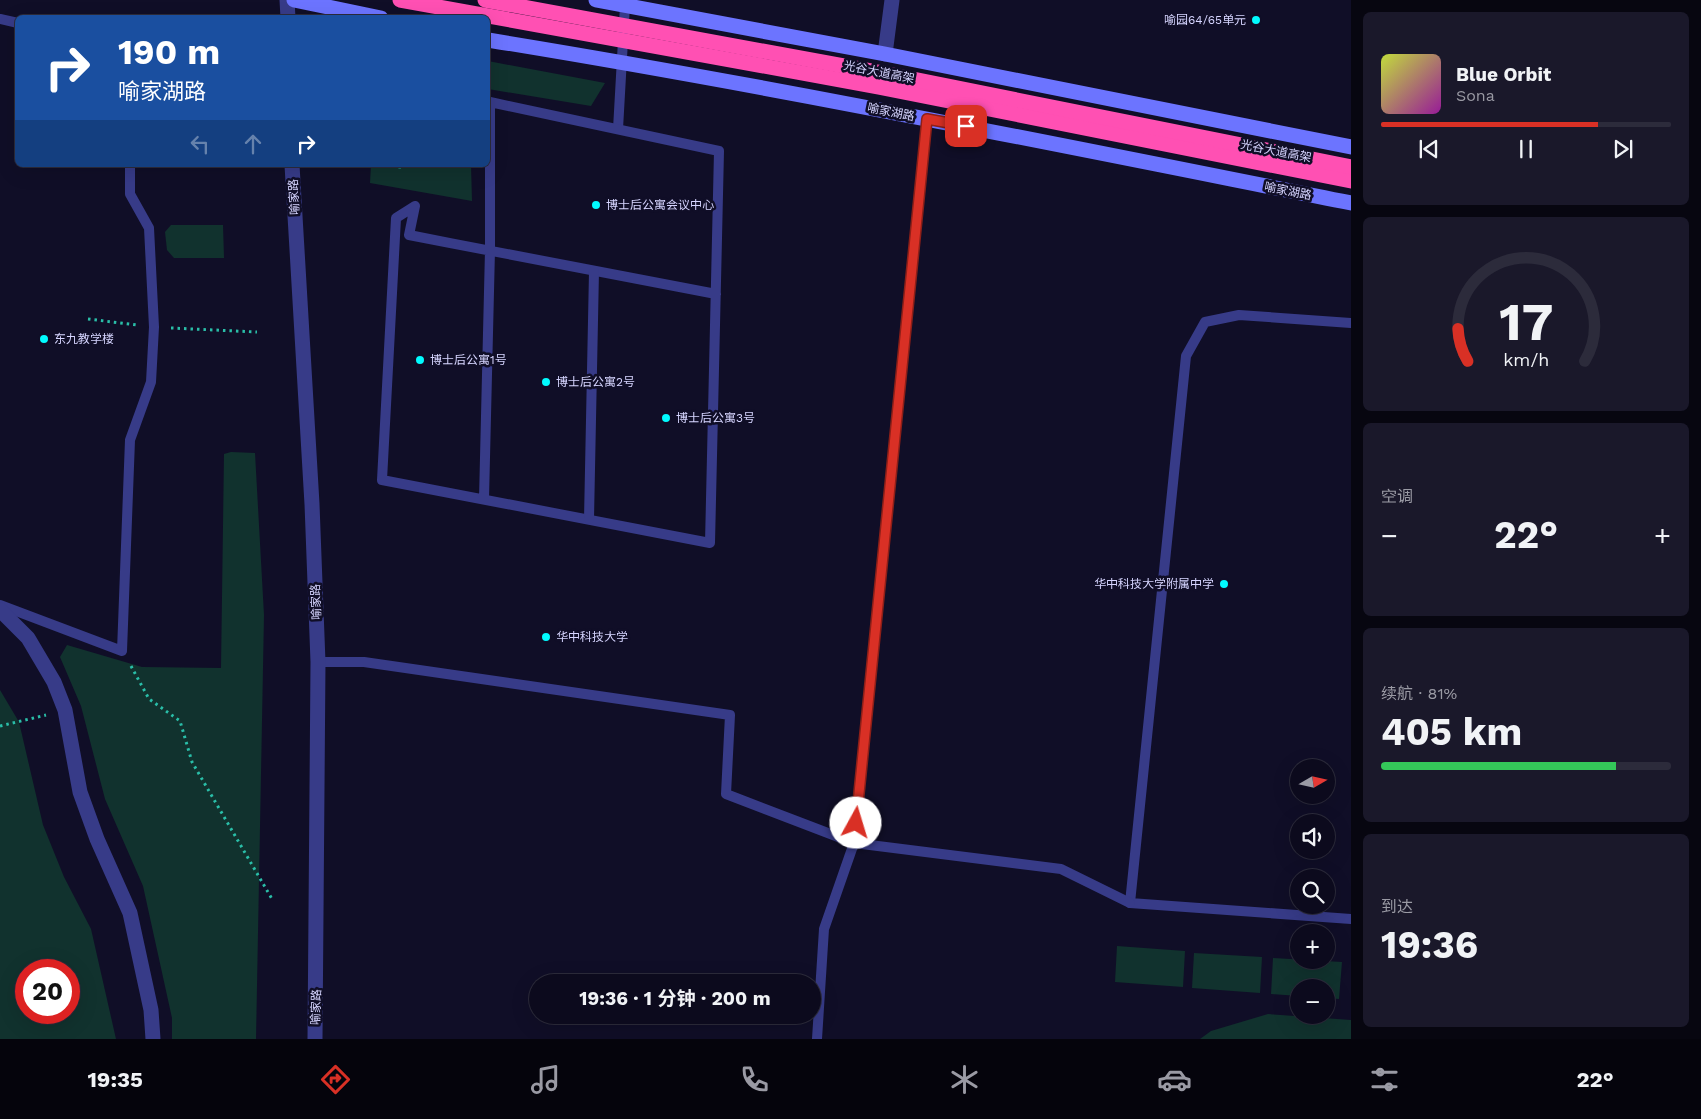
<!DOCTYPE html>
<html lang="zh">
<meta charset="utf-8">
<style>
:root{--surface:#0c0a1d;--page:#1a182a;--text:#f1f3f6;--muted:#9a9aa4;--line:#2c2b3b;--accent:#d93025}
body{margin:0;font-family:"Work Sans","Noto Sans SC",sans-serif;background:var(--page);color:var(--text);height:100vh;display:flex;flex-direction:column;font-size:19px;white-space:nowrap}
*{box-sizing:border-box;margin:0}
p{font-size:16px;color:var(--muted)}
.icon{flex:none;width:28px;height:28px;fill:none;stroke:currentColor;stroke-width:2;stroke-linecap:round;stroke-linejoin:round}
.map{position:relative;flex:1;overflow:hidden}
.details{display:flex;flex-direction:column;gap:12px;padding:12px;background:#070610;width:350px}
.details>*{flex:none}
.hud{position:absolute;left:15px;top:15px;width:475px;height:152px;border-radius:8px;box-shadow:0 5px 20px #0002,0 0 0 1px var(--line);background:#1a4fa0;color:#fff;overflow:hidden}
.needle{width:32px;rotate:81deg}
.buttons{position:absolute;left:1290px;top:759px;display:grid;gap:10px}
.buttons a{display:grid;place-items:center;width:45px;height:45px;border-radius:50%;background:var(--surface);box-shadow:0 5px 20px #0002,0 0 0 1px var(--line);font-size:25px}
.speed{position:absolute;left:15px;top:959px;display:flex;gap:10px;font-size:25px;font-weight:700;text-align:center}
.speed>*{display:grid;place-content:center;width:65px;height:65px;border-radius:50%;background:var(--surface);box-shadow:0 5px 20px #0002,0 0 0 1px var(--line);line-height:1}
.speed .limit{border:8px solid #d22;background:#fff;color:#111}
.pin{position:absolute;display:grid;place-items:center;width:42px;height:42px;color:#fff;margin:-21px;border-radius:10px;box-shadow:0 2px 8px #0006}
.me{position:absolute;width:55px;margin:-28px;rotate:6deg;stroke-linejoin:round;filter:drop-shadow(0 0 4px #0008)}
.turn{display:flex;align-items:center;gap:18px;height:105px;padding:0 20px;font-size:22px}
.turn .icon{width:65px;height:65px;stroke-width:2.5}
.turn b{display:block;font-size:35px;line-height:42px}
.lanes{display:flex;align-items:center;height:48px;padding:0 20px;background:#0003;justify-content:center;gap:25px;direction:ltr}
.lanes .off{opacity:.35}
.big{font-size:38px;font-weight:700;line-height:1.1}
.details .widget{flex:1;display:flex;flex-direction:column;justify-content:center;gap:8px;min-width:0;padding:0 18px;border-radius:8px;background:var(--page)}
.details .dial{align-items:center;gap:0}
.dial svg{height:130px;overflow:visible;fill:none;stroke:var(--line);stroke-width:7;stroke-linecap:round;text-anchor:middle}
.dial text{fill:var(--text);stroke:none}
.song{display:flex;align-items:center;gap:15px}
.cover{width:60px;height:60px;border-radius:8px;background:linear-gradient(135deg,hsl(70 70% 55%),hsl(300 70% 35%))}
.played{height:5px;border-radius:2px;background:linear-gradient(90deg,var(--accent) 75%,var(--line) 75%)}
.keys{display:flex;justify-content:space-around;direction:ltr}
.heat{display:flex;justify-content:space-between;align-items:center;font-size:28px;direction:ltr}
.charge{height:8px;border-radius:4px;background:linear-gradient(90deg,#34c759 81%,var(--line) 0)}
.trip{position:absolute;left:529px;top:974px;width:292px;height:50px;border-radius:25px;background:var(--surface);box-shadow:0 5px 20px #0002,0 0 0 1px var(--line);font-weight:700;line-height:50px;text-align:center}
.menu{display:flex;height:80px;justify-content:space-around;align-items:center;background:#05040c;color:var(--muted)}
.menu .icon{width:35px;height:35px}
.menu .current{color:var(--accent)}
.menu b{font-size:22px;color:var(--text)}
main{display:flex;flex:1;min-height:0}
.map>svg:first-child{display:block}
.green{fill:#11322e;fill-rule:evenodd}
.lines{fill:none;stroke-linecap:round;stroke-linejoin:round}
.path{stroke:#2abea8;stroke-width:3;stroke-dasharray:2.5 4;stroke-linecap:butt}
.lane{stroke:#373b88;stroke-width:10}
.street{stroke:#373b88;stroke-width:15}
.secondary{stroke:#6c74ff;stroke-width:15}
.highway-bridge{stroke:#ff50b3;stroke-width:15}
.route-casing{stroke:#8d1f18;stroke-width:12}
.route{stroke:#d93025;stroke-width:9}
.poi-dot{fill:#01fbff;stroke:#100e27;stroke-width:2}
.labels{text-anchor:middle;stroke-width:5;stroke-linejoin:round;paint-order:stroke}
.poi-label{font-size:12px;fill:#d6d5ff;stroke:#100e27;text-anchor:start}
.street-label{font-size:12px;fill:#d6d5ff;stroke:#100e27}
</style>
<main>
<div class="map">
<svg width="1351" height="1039" viewBox="0 0 1351 1039">
<rect width="100%" height="100%" fill="#100e27"/>
<!-- green -->
<g class="green">
<polygon points="488,61 605,83 591,106 488,89"/>
<polygon points="371,165 471,165 472,201 370,183"/>
<polygon points="171,225 223,225 224,258 174,258 167,250 165,232"/>
<polygon points="231,452 255,453 264,615 256,1039 172,1039 172,1018 143,886 105,799 81,706 60,657 67,645 142,667 221,668 224,454"/>
<path d="M0,690L19,722L43,825L64,877L91,929L116,1039H0ZM26,970H69V1012H26Z"/>
<polygon points="1117,946 1185,951 1183,987 1115,982"/>
<polygon points="1194,953 1262,957 1260,993 1192,988"/>
<polygon points="1273,958 1342,962 1339,999 1326,998 1326,988 1299,988 1299,996 1271,994"/>
<polygon points="1268,1014 1351,1020 1351,1039 1200,1039 1211,1031"/>
</g>
<g class="lines">
<!-- path -->
<g class="path">
<polyline points="379,165 401,167 401,165"/>
<polyline points="88,319 137,325"/>
<polyline points="171,328 257,332"/>
<polyline points="131,666 149,699 180,721 192,762 272,899"/>
<polyline points="0,726 46,715"/>
</g>
<!-- lane -->
<g class="lane">
<polyline points="0,19 18,23"/>
<polyline points="618,129 625,5"/>
<polyline points="1351,323 1239,315 1205,322 1186,356 1130,903 1351,919"/>
<path d="M484,499L490,250V102L719,151L710,543L382,480L396,218L415,206L409,235C511,255 613,274 716,294"/>
<polyline points="589,519 594,271"/>
<polyline points="0,605 122,651 130,440 151,382 154,327 149,228 130,194 130,165"/>
<polyline points="318,662 364,662 730,715 726,794 854,843 1061,869 1130,903"/>
<polyline points="817,1039 824,929 854,843 927,119"/>
</g>
<!-- street -->
<g class="street">
<polyline points="287,0 288,18"/>
<polyline points="885,54 892,0"/>
<polyline points="292,165 312,504 318,662 315,1039"/>
<polyline points="0,610 28,638 54,682 65,710 80,792 97,839 130,913 151,1010 153,1039"/>
</g>
<!-- secondary -->
<g class="secondary">
<polyline points="294,0 381,18"/>
<polyline points="596,0 885,54 1351,147"/>
<path d="M488,40C777,87 1064,146 1351,203"/>
</g>
<!-- highway-bridge -->
<g class="highway-bridge">
<polyline points="400,0 879,87 1351,181"/>
<polyline points="485,0 882,73 1351,167"/>
</g>
</g>
<g class="lines">
<!-- route casing -->
<g class="route-casing">
<polyline id="route" points="856,823 927,119 966,126"/>
</g>
<!-- route -->
<use href="#route" class="route"/>
</g>
<!-- markers -->
<g class="poi-dot">
<circle cx="1256" cy="20" r="5"/>
<circle cx="596" cy="205" r="5"/>
<circle cx="44" cy="339" r="5"/>
<circle cx="420" cy="360" r="5"/>
<circle cx="546" cy="382" r="5"/>
<circle cx="666" cy="418" r="5"/>
<circle cx="1224" cy="584" r="5"/>
<circle cx="546" cy="637" r="5"/>
</g>
<g class="labels">
<!-- poi labels -->
<g class="poi-label">
<text x="1246" y="24" text-anchor="end">喻园64/65单元</text>
<text x="606" y="209">博士后公寓会议中心</text>
<text x="54" y="343">东九教学楼</text>
<text x="430" y="364">博士后公寓1号</text>
<text x="556" y="386">博士后公寓2号</text>
<text x="676" y="422">博士后公寓3号</text>
<text x="1214" y="588" text-anchor="end">华中科技大学附属中学</text>
<text x="556" y="641">华中科技大学</text>
</g>
<!-- street labels -->
<g class="street-label">
<text transform="translate(879 72) rotate(11)" y="4">光谷大道高架</text>
<text transform="translate(891 112) rotate(11)" y="4">喻家湖路</text>
<text transform="translate(1276 151) rotate(11)" y="4">光谷大道高架</text>
<text transform="translate(1288 191) rotate(11)" y="4">喻家湖路</text>
<text transform="translate(294 197) rotate(-93)" y="4">喻家路</text>
<text transform="translate(316 602) rotate(-92)" y="4">喻家路</text>
<text transform="translate(316 1007) rotate(-88)" y="4">喻家路</text>
</g>
</g>
</svg>
<div class="buttons">
<a><svg class="needle" viewBox="-14 -14 28 28"><path d="M0-13l5 13h-10z" fill="#e53935"/><path d="M0 13l5-13h-10z" fill="#9a9aa4"/></svg></a>
<a><svg class="icon" aria-label="sound" viewBox="0 0 24 24"><path d="M4 9h4l5-4v14l-5-4H4zM17 9q2 3 0 6"/></svg></a>
<a><svg class="icon" aria-label="search" viewBox="0 0 24 24"><circle cx="10" cy="10" r="6"/><path d="M15 15l6 6"/></svg></a>
<a>+</a>
<a>−</a>
</div>
<div class="speed"><div class="limit">20</div></div>
<div class="pin" style="left:966px;top:126px;background:#d93025"><svg class="icon" aria-label="arrive" viewBox="0 0 24 24"><path d="M6 21V4h12l-3 4 3 4H6"/></svg></div>
<svg class="me" style="left:856px;top:823px" viewBox="-20 -20 40 40"><circle r="19" fill="#fff"/><path d="M0-13L10 11 0 6-10 11z" fill="#d93025"/></svg>
<div class="trip">19:36 · 1 分钟 · 200 m</div>
<div class="hud">
<div class="turn"><svg class="icon" aria-label="right" viewBox="0 0 24 24"><path d="M7 20v-9h11M14 6l5 5-5 5"/></svg><div><b>190 m</b>喻家湖路</div></div>
<div class="lanes"><svg class="icon off" aria-label="left" viewBox="0 0 24 24"><path d="M17 20v-9H6M10 6l-5 5 5 5"/></svg><svg class="icon off" aria-label="ahead" viewBox="0 0 24 24"><path d="M12 20V5M6 11l6-6 6 6"/></svg><svg class="icon" aria-label="right" viewBox="0 0 24 24"><path d="M7 20v-9h11M14 6l5 5-5 5"/></svg></div>
</div>
</div>
<section class="details">
<div class="widget">
<div class="song"><i class="cover"></i><div><b>Blue Orbit</b><p>Sona</p></div></div>
<div class="played"></div>
<div class="keys"><svg class="icon" aria-label="previous" viewBox="0 0 24 24"><path d="M18 5L8 12l10 7zM5 5v14"/></svg><svg class="icon" aria-label="pause" viewBox="0 0 24 24"><path d="M8 5v14M16 5v14"/></svg><svg class="icon" aria-label="next" viewBox="0 0 24 24"><path d="M6 5l10 7-10 7zM19 5v14"/></svg></div>
</div>
<div class="widget dial"><svg viewBox="0 0 100 80">
<path d="M14 69A42 42 0 1 1 86 69"/>
<path d="M14 69A42 42 0 0 1 8 49" stroke="#d93025"/>
<text x="50" y="56" font-size="32" font-weight="700">17</text>
<text x="50" y="72" font-size="11">km/h</text>
</svg></div>
<div class="widget"><p>空调</p>
<div class="heat"><a>−</a><b class="big">22°</b><a>+</a></div>
</div>
<div class="widget"><p>续航 · 81%</p><b class="big">405 km</b><div class="charge"></div></div>
<div class="widget"><p>到达</p><b class="big">19:36</b></div>
</section>
</main>
<nav class="menu">
<b>19:35</b>
<svg class="icon current" aria-label="directions" viewBox="0 0 24 24"><path d="M12 3l9 9-9 9-9-9zM9 14v-3h6M13 9l2 2-2 2"/></svg>
<svg class="icon" aria-label="music" viewBox="0 0 24 24"><path d="M9 18V5l10-2v13"/><circle cx="6" cy="18" r="3"/><circle cx="16" cy="16" r="3"/></svg>
<svg class="icon" aria-label="phone" viewBox="0 0 24 24"><path d="M5 4h4l2 5-3 2q2 4 5 5l2-3 5 2v4C11 20 4 13 5 4z"/></svg>
<svg class="icon" aria-label="climate" viewBox="0 0 24 24"><path d="M12 3v18M4 7l16 10M4 17L20 7"/></svg>
<svg class="icon" aria-label="car" viewBox="0 0 24 24"><path d="M5 17H2v-5l4-1 3-4h7l3 4 3 1v5h-3M9 17h6M6 11h13"/><circle cx="7" cy="17" r="2"/><circle cx="17" cy="17" r="2"/></svg>
<svg class="icon" aria-label="filters" viewBox="0 0 24 24"><path d="M4 7h16M4 17h16"/><circle cx="9" cy="7" r="2"/><circle cx="15" cy="17" r="2"/></svg>
<b>22°</b>
</nav>
